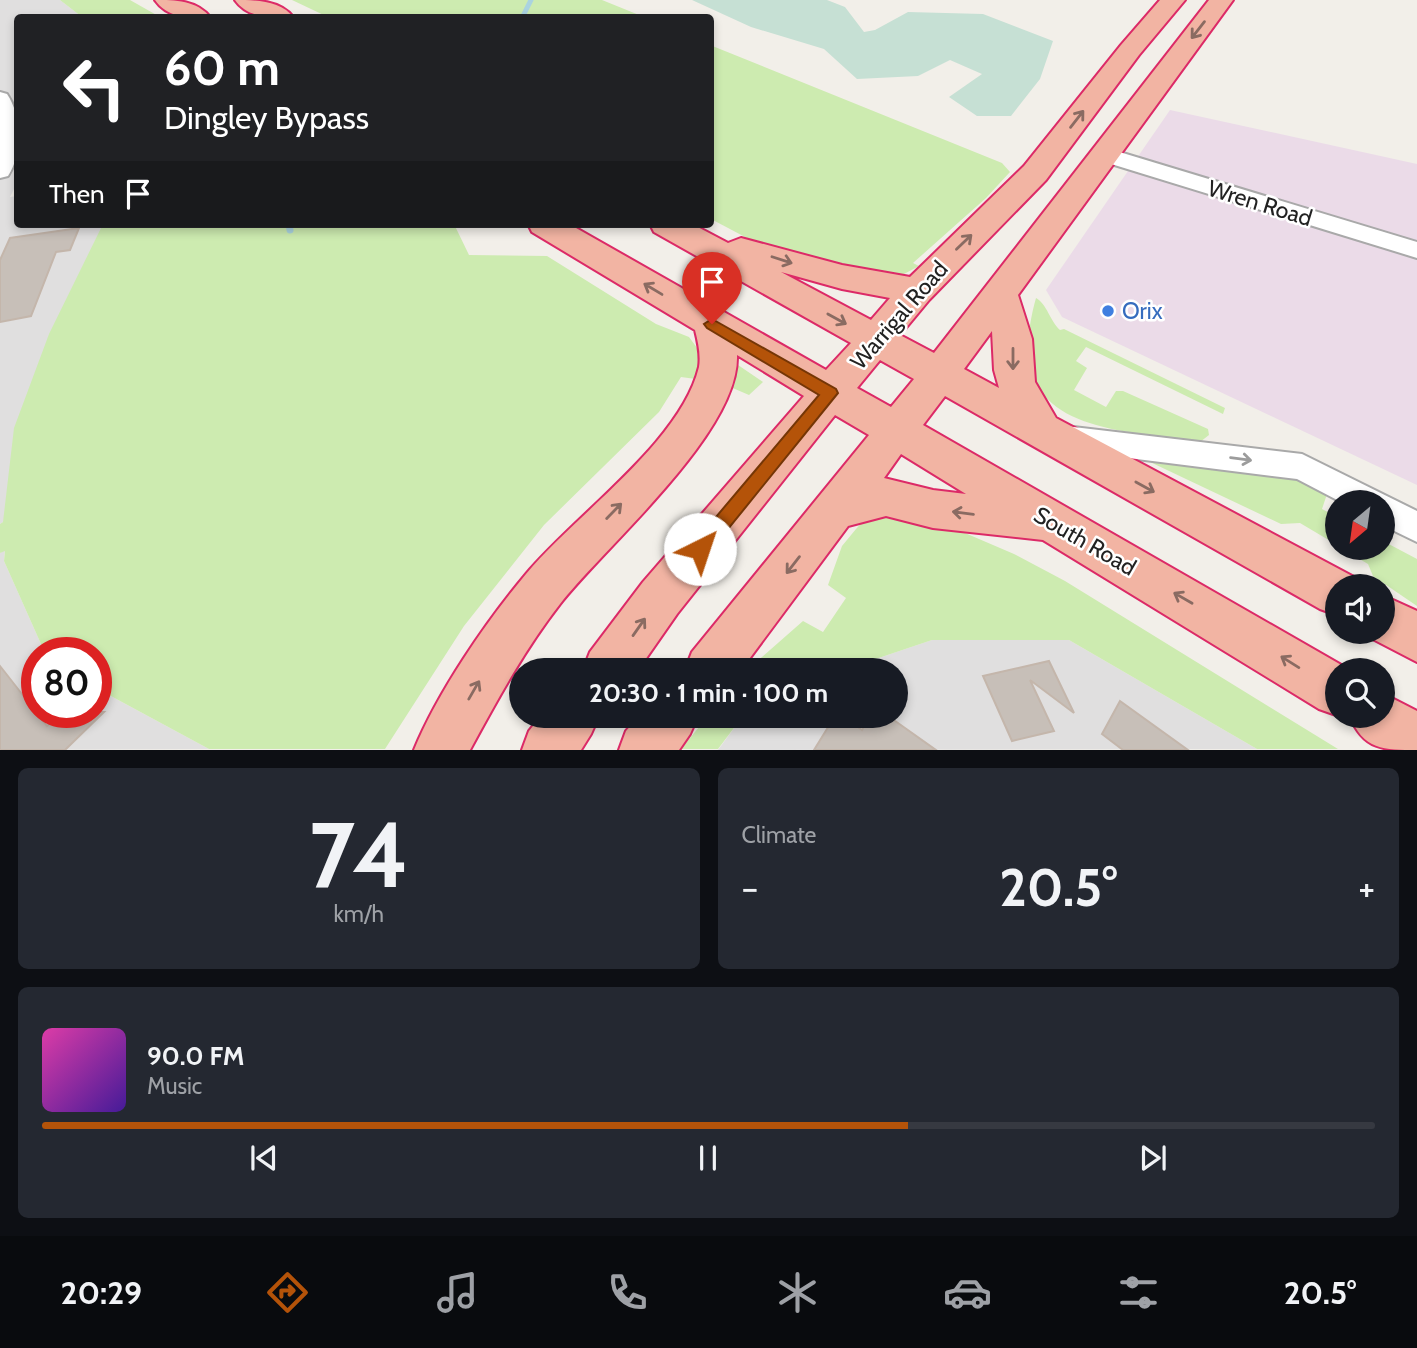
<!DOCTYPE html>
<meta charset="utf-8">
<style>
:root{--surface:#171b24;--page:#242831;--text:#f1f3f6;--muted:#9ea1a6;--line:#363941;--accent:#b45309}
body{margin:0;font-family:Cabin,sans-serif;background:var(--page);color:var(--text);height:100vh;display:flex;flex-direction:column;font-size:26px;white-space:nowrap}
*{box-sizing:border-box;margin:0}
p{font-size:23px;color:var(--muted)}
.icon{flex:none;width:38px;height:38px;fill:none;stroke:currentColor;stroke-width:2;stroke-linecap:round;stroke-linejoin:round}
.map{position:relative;height:750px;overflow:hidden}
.sheet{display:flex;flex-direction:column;gap:18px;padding:18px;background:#0d0f14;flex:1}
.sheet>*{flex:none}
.banner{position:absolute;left:14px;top:14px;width:700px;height:214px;border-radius:7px;box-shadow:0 4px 10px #0003;background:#202124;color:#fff;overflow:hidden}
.needle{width:46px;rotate:209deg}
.tools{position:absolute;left:1325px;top:490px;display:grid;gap:14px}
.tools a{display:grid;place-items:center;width:70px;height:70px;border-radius:50%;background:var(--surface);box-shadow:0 4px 10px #0003;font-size:35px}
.speed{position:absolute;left:21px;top:637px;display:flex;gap:14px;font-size:35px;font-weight:700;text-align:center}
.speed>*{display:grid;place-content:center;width:91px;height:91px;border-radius:50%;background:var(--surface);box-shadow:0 4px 10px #0003;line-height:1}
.speed .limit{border:10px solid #d22;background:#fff;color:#111}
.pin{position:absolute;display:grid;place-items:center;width:60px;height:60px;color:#fff;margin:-72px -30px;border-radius:50% 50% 50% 0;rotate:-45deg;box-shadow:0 0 7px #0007}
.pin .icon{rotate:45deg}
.me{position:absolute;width:77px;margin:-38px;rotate:41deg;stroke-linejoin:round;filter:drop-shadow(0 0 5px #0008)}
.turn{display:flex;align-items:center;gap:24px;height:147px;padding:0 35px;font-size:32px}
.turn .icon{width:91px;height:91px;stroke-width:2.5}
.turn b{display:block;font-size:49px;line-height:60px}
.then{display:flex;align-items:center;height:66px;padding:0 35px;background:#0003;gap:14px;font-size:26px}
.big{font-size:52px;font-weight:800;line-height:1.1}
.sheet .tile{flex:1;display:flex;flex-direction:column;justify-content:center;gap:10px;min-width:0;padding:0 24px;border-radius:10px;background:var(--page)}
.sheet .dial{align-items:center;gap:0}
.dial b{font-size:91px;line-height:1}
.song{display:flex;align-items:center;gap:21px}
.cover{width:84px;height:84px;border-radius:10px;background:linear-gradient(135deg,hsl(320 70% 55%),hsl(260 70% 35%))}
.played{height:7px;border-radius:4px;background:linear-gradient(90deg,var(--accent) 65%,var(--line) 65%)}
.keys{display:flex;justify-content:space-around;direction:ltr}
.heat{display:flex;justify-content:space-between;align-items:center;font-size:38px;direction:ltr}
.sheet .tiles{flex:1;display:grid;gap:18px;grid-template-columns:1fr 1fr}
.tile:last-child{grid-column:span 2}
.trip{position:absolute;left:509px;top:658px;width:399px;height:70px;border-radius:35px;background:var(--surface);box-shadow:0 4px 10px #0003;font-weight:800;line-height:70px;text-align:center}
.menu{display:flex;height:112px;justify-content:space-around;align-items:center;background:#090b0e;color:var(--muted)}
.menu .icon{width:49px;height:49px}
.menu .active{color:var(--accent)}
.menu b{font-size:32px;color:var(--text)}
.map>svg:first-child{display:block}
.residential{fill:#e0dfdf}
.industrial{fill:#ebdbe8}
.grass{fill:#cdebb0}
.wetland{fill:#c6e0d4}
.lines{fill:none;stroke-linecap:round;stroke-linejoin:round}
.stream-far1{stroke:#aad3df;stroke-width:5}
.stream{stroke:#aad3df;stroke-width:7}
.building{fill:#c7bfb8;stroke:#c4b6ab;stroke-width:2}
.minor-casing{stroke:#a9a9a9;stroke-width:4}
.trunk-casing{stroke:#dc2a67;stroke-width:4}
.minor{fill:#fff;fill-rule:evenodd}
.trunk{fill:#f2b4a3;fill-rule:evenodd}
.oneway{stroke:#8a6b62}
.oneway2{stroke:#9c9c9c}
.route{fill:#b45309;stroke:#753606;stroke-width:2}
.shop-dot{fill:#3f7fe0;stroke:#fff;stroke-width:2.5}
.labels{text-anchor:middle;stroke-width:5;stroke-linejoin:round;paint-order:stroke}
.street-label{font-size:23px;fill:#222;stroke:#fff}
.shop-label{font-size:23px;fill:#366cbe;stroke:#fff;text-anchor:start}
</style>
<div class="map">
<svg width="1417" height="750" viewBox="0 0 1417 750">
<rect width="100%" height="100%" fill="#f2efe9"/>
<!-- residential -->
<g class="residential">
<polygon points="0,0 60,0 82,17 18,18 18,181 10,197 17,196 18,224 105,224 3,522 0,524"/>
<polygon points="5,550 4,561 45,653 37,653 37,712 96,712 96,688 209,749 0,750 0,553"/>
<polygon points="932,640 1069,640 1257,749 718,750 743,716 896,716 896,670 843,670"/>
</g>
<!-- industrial -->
<polygon class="industrial" points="1170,110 1417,164 1417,485 1062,317 1046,290"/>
<!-- grass -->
<g class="grass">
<polygon points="60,0 130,0 160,17 82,17"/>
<polygon points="292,0 602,0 644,17 330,18"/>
<polygon points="710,45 1002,163 1010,172 986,198 913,263 919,266 904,274 878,277 764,247 711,219"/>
<polygon points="103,224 454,224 469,255 547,256 656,324 689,337 703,356 703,380 681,377 659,412 544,525 464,626 385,749 209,749 96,688 96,653 45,653 4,561 5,551 0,553 0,524 3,522 14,428 49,334"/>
<path d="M1036,298C1047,304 1050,321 1060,330L1064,329L1225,408L1223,414L1086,347L1076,361L1087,368L1074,390L1106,407L1116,391H1123L1208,429L1209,435L1200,442C1105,428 999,430 1036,298Z"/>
<polygon points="738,365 763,382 749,395 728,386"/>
<polygon points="1148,461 1293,477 1328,491 1322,509 1337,517 1337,545 1300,523 1281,524"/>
<polygon points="890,511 958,530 1014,554 1065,581 1338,749 1257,749 1069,640 932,640 843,670 747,670 803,621 823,632 846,598 828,585 842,546 856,529 869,515"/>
<polygon points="1383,541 1417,559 1417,606 1373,576 1368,564 1341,548 1382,548"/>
<polygon points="708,716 743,716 718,749 681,749"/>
</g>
<!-- wetland -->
<polygon class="wetland" points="692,0 827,0 845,7 864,32 875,30 908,12 983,14 1053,41 1040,79 1011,116 977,116 949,97 982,74 950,60 918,76 857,79 824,49 751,27"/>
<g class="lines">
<!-- stream-far1 -->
<polyline class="stream-far1" points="522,18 531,0"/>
<!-- stream -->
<polyline class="stream" points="289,224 290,230"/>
</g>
<!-- building -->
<g class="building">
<polygon points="79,228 70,250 56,252 31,316 0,322 0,260 10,238"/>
<polygon points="1049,661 1074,713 1030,680 1054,731 1012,741 983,676"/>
<polygon points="0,666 47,726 63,712 104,712 65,750 0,750"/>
<polygon points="1120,701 1188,750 1123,750 1102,734"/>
<polygon points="835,716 843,716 862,730 870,716 888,716 936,750 814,750"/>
</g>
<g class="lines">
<!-- minor casing -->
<g class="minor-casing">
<g id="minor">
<path d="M0,92L7,94C22,116 23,153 8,176L0,178Z"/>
<polygon points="1103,147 1417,242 1417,258 1095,159 1092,154 1095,149"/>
<polygon points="1065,426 1302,454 1417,511 1417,542 1382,525 1382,502 1341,502 1297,479 1065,450 1054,447 1050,438 1054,429"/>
</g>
</g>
<!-- trunk casing -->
<g class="trunk-casing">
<g id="trunk">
<path d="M155,0C175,0 197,0 211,18C191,18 168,19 155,0Z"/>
<path d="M235,0C255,0 281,0 294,18C274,18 248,19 235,0Z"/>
<path d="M1160,0H1185L1139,55L1046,180L929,300L900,335L934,353L1209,0H1233L1018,295L1032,339L1035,382L1056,418L1354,577L1358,586H1337V615L1320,609L945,396L923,425L1350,670H1337L1339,716L1319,709L1043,540L933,528L886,516L848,526L741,670H685L692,652L869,435L835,415L677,614L638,670H583L590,652L643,582L804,396L737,355C740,432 606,545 560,604C525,649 497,700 470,750H414C438,692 485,623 526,574C575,515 681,442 699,367C701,355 698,342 695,330L532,232L528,224H569L826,370L851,343L654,232L650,224H692L728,243L741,238L842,265L910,277L1024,166L1121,45ZM781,272L842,289L890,298L871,320ZM992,331L994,370L999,388L964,369ZM880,360L914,379L891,407L857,388ZM901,454L966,494L933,490L884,478Z"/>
<polygon points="1382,595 1417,611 1417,662 1365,635 1364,632 1382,632"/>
<path d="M1382,693L1417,711V750C1384,750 1363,750 1350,716H1382Z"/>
<polygon points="541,716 599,716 591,734 581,750 522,750 529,731"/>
<polygon points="639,716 698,716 690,734 679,750 619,750 626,731"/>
</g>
</g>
<!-- minor -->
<use href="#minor" class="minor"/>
<!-- trunk -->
<use href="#trunk" class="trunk"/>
</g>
<!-- one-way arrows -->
<defs><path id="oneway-shaft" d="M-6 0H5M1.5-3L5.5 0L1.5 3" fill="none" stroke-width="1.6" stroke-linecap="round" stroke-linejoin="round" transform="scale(1.75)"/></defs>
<g class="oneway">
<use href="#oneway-shaft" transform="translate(1198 30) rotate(128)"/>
<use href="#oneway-shaft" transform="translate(1077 119) rotate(-52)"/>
<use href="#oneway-shaft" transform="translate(964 242) rotate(-44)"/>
<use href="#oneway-shaft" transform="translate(782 260) rotate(18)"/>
<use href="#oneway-shaft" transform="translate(653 289) rotate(-149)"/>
<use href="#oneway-shaft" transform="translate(837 319) rotate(29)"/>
<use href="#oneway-shaft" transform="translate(1013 359) rotate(90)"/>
<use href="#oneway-shaft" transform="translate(1145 487) rotate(29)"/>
<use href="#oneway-shaft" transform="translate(614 511) rotate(-46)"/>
<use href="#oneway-shaft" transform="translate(963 513) rotate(-173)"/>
<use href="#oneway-shaft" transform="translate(793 565) rotate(128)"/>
<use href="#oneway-shaft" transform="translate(1183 598) rotate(-150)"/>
<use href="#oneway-shaft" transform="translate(639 627) rotate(-55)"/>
<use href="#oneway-shaft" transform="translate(1290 662) rotate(-148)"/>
<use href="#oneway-shaft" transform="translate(474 690) rotate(-60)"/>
</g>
<use class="oneway2" href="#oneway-shaft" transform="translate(1241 459) rotate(7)"/>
<!-- route -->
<polygon class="route" points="712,319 836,389 838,393 707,555 700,557 694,555 691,549 694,543 819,395 707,328 704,324"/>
<!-- markers -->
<circle class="shop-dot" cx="1108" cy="311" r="7"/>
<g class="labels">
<!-- street labels -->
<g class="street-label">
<text transform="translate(1260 203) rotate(17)" y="8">Wren Road</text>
<text transform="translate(899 315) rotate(-49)" y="8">Warrigal Road</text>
<text transform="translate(1085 541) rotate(30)" y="8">South Road</text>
</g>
<!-- shop labels -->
<g class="shop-label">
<text x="1122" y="319">Orix</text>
</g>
</g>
</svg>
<div class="tools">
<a><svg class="needle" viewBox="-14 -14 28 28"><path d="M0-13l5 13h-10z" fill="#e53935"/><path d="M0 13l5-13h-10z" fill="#9ea1a6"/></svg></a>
<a><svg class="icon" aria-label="sound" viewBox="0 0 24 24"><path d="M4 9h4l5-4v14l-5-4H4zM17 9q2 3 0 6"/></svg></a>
<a><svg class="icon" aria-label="search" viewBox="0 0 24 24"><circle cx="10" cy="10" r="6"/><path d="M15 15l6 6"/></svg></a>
</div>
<div class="speed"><div class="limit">80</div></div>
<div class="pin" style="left:712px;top:324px;background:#d93025"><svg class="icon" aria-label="arrive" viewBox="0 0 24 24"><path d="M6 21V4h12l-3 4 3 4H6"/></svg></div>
<svg class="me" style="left:700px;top:549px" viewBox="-20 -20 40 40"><circle r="19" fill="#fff"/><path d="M0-13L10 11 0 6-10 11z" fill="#b45309"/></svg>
<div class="trip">20:30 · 1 min · 100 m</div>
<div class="banner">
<div class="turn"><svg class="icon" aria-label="left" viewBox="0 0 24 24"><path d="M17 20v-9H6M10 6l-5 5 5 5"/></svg><div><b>60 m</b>Dingley Bypass</div></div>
<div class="then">Then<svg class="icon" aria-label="arrive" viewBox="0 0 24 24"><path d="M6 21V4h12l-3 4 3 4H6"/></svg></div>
</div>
</div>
<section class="sheet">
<div class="tiles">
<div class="tile dial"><b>74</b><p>km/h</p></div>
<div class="tile"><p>Climate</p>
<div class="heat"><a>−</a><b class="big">20.5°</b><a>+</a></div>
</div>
<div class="tile">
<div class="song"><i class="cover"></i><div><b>90.0 FM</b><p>Music</p></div></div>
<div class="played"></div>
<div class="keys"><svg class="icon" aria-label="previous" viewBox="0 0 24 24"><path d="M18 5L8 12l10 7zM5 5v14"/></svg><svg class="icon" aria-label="pause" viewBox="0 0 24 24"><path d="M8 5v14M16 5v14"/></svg><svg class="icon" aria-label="next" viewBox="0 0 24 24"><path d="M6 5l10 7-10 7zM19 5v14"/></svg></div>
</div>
</div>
</section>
<nav class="menu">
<b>20:29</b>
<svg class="icon active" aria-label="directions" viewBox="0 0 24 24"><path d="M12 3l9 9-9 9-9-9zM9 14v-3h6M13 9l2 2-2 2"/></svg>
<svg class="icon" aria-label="music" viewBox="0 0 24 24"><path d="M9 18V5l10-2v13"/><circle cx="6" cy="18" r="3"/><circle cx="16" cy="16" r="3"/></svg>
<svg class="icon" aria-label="phone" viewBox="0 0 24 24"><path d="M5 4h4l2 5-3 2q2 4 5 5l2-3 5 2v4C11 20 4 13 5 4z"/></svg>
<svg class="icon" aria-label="climate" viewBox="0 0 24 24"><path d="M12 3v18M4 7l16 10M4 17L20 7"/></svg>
<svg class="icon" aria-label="car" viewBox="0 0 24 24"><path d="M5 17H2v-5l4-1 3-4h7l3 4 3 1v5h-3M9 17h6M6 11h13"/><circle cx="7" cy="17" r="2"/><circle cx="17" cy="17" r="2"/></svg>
<svg class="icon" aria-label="filters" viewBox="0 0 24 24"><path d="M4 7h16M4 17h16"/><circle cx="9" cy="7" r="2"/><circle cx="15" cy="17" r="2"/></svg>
<b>20.5°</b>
</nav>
